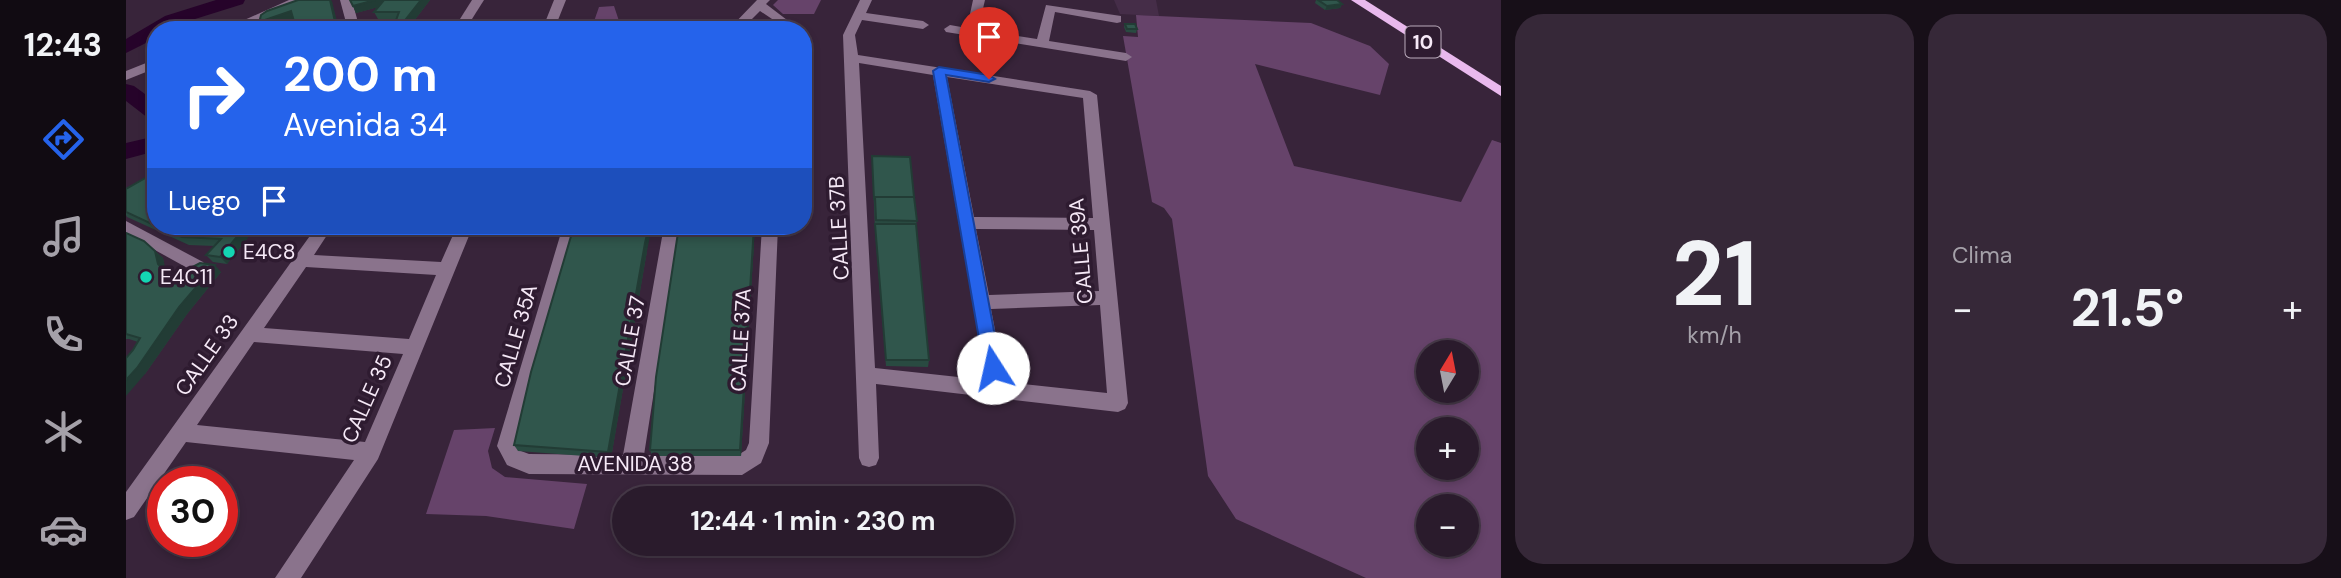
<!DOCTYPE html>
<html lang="es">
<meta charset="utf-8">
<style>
:root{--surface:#2a1b2c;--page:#362838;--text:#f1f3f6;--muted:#a5a1a9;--line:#463948;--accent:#2563eb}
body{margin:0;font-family:"DM Sans",sans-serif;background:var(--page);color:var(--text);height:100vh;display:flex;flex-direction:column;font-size:26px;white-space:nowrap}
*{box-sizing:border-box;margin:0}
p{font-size:23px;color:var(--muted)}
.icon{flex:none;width:38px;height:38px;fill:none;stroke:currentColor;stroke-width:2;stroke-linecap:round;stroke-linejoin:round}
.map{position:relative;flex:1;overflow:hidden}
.details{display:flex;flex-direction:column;gap:14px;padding:14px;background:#170f18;width:840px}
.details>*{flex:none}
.banner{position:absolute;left:21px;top:21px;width:665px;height:214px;border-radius:28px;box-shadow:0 4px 10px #0003,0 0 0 2px var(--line);background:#2563eb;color:#fff;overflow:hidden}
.needle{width:46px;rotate:10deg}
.fabs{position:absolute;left:1290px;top:340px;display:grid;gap:14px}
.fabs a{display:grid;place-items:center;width:63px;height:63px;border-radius:50%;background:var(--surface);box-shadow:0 4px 10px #0003,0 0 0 2px var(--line);font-size:35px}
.speed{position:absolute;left:21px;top:466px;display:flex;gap:14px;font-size:35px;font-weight:700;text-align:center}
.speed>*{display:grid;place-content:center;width:91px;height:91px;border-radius:50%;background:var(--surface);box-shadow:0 4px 10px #0003,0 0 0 2px var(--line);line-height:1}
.speed .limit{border:10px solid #d22;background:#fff;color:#111}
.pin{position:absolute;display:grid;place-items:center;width:60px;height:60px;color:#fff;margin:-72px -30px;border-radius:50% 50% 50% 0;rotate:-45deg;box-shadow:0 0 7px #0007}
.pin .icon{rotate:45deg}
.me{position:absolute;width:77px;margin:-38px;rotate:350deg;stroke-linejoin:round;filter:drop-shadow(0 0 5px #0008)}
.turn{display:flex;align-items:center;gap:24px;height:147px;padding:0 21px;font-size:32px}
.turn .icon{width:91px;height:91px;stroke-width:2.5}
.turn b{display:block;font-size:49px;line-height:60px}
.then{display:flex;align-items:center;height:66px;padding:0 21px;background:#0003;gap:14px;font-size:26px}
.big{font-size:52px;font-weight:700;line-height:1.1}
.details .widget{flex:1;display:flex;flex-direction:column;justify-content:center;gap:10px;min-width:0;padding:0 24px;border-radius:28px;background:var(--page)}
.details .dial{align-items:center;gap:0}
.dial b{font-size:91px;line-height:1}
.heat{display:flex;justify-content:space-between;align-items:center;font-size:38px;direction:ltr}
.details .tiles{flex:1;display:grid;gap:14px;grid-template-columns:repeat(2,1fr)}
.trip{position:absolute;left:486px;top:486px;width:402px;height:70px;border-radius:35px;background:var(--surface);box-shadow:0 4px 10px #0003,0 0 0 2px var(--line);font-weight:700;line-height:70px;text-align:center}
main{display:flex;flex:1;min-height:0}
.menu{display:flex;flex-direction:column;width:126px;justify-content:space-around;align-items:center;background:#110b12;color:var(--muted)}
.menu .icon{width:49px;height:49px}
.menu .active{color:var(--accent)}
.menu b{font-size:32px;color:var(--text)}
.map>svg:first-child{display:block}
.built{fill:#452d48}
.green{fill:#66436a;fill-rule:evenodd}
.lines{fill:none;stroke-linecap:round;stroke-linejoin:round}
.river{fill:#26032a;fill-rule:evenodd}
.minor{fill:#8a738c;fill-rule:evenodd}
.major{fill:#e9b9ed;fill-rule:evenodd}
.wall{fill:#294a41}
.shaded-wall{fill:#223c35}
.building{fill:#30564c;stroke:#223c35;stroke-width:2}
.route{fill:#2563eb;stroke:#184099;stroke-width:2}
.poi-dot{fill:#14d5b3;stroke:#2e1b30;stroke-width:2.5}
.labels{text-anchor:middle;stroke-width:7;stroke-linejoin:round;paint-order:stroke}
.shield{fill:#2e1b30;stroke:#baabbb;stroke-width:2}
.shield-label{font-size:19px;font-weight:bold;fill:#f6e9f7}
.street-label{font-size:21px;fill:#f6e9f7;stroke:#2e1b30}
.poi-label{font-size:21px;fill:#f6e9f7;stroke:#2e1b30;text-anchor:start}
</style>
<main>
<nav class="menu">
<b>12:43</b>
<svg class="icon active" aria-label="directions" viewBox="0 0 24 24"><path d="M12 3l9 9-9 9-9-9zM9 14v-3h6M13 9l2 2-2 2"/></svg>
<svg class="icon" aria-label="music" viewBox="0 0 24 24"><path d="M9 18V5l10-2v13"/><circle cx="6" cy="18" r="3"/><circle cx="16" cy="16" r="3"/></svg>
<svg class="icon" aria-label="phone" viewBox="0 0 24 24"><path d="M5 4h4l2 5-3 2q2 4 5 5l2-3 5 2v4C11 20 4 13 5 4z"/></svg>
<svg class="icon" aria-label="climate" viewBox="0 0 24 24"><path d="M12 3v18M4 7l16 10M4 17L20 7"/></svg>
<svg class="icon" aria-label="car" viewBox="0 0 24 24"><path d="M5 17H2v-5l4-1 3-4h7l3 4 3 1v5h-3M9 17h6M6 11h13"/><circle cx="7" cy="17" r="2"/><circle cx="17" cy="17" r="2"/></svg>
</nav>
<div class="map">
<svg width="1375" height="578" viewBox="0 0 1375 578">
<rect width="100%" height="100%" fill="#38243a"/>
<!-- built -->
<polygon class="built" points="988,0 1030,0 1033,16 994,14"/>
<!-- green -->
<g class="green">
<polygon points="652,0 695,0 688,14 657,14 647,5"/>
<polygon points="488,6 496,30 465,30 473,7"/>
<path d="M1010,15L1185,23L1244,46L1263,64L1254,95L1129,64L1168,166L1335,202L1366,140L1375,143V578H1240L1110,519L1082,476L1046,219L1038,208L1026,202L997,36L1012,37ZM1302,352H1340V390H1302ZM1302,429H1340V467H1302ZM1302,506H1340V544H1302Z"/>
<polygon points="369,428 362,451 366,468 379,477 461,484 448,529 360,516 300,514 328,430"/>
</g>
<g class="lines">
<!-- river -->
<g class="river">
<polygon points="90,0 119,0 117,4 53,24 43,30 30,30 30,38 0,53 0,39 39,16"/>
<polygon points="0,84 8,86 30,102 30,120 22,118 0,101"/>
<polygon points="30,136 30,151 0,159 0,143"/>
</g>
<!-- minor -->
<g class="minor">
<polygon points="163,0 179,0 113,30 96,30"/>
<polygon points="214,0 226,0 234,30 222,30"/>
<polygon points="346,0 358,0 339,30 327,30"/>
<polygon points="428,0 440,0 428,30 416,30"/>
<polygon points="631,0 644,0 640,4 661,20 660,30 648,30 649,21 634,11 615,30 602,30"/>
<path d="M734,0H746L740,13L797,21L803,25L797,29L736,20L729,35L732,55L964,91L971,95L1002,403L999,409L992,412L750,384L753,458L750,465L743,467L736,465L733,458L717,35ZM733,63L807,75L860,380L749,368ZM821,77L957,98L967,218L848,217ZM850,229L968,230L973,291L863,295ZM974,305L981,393L879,382L865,309Z"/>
<polygon points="847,0 859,0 852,30 911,39 920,5 995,16 995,22 991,23 929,12 923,41 1000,53 1006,57 1000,61 820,32 818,29 824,25 841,28"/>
<polygon points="534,19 577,26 583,30 534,27 503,30"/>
<polygon points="30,59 30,68 0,80 0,71"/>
<polygon points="0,221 77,262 80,266 77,270 65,270 0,234"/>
<path d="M191,226H207L188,255L315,262L331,226H347L252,459L175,578H149L228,460L60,442L8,517L0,520V492ZM180,267L310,275L283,339L138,328ZM128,342L277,354L239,442L71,425Z"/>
<polygon points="437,226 453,226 392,445 395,451 403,454 497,455 538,226 554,226 518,455 612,455 620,450 623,443 636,226 652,226 643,443 635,463 616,475 403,474 381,465 371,446"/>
</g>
<!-- major -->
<polygon class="major" points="1225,0 1239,0 1375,86 1375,96"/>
</g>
<!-- wall -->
<g class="wall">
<polygon points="224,0 304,0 281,30 272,30 269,23 271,19 252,19 248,12 252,7 230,13"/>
<polygon points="1190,0 1211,0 1216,4 1214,8 1199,10 1189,3"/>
<polygon points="999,24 1011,29 1010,33 1000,32 998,27"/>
<polygon points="746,156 788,197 803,360 802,367 760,366 749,231"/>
<polygon points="0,189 30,226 131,226 101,264 87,262 80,255 89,246 63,245 1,217 0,215"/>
<polygon points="629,226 615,456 526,456 524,450"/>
<polygon points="0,233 29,251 37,258 39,271 55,273 95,272 61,314 19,374 7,350 12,342 3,339 0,339"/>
<polygon points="521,251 485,458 392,451 388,445"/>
</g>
<!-- shaded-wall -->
<g class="shaded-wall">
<polygon points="204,0 206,1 213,30 210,26"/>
<polygon points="249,0 262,0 264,4 230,13 227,6"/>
<polygon points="295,0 304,0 281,30 279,30 276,24"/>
<polygon points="1216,4 1214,8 1199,10 1201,6"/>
<polygon points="165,11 169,18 141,28 136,21"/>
<polygon points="120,226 131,226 101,264 94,257"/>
<polygon points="523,226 526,226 521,251 485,458 482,452 519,243"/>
<polygon points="628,226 629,226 615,456 614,450"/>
<polygon points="29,251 37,258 40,272 32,264"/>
<polygon points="89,265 95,272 61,314 19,374 0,396 0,380 53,307"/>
</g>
<!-- building -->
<g class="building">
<polygon points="172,0 204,0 210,26 227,30 135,30 139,26 167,27 169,25 165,11 136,21 134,19 135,15 141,11"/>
<polygon points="224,0 249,0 227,6"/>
<polygon points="258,0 295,0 276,24 269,23 273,12 248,12"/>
<polygon points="1192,0 1211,0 1216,4 1201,6"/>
<polygon points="515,22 542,24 570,30 508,30"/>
<polygon points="999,24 1009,24 1011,29 1001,29"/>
<polygon points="746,156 784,157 788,197 749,197 748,200"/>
<polygon points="30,172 30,226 0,212 0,189"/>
<polygon points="749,197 788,197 791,221 750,220"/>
<polygon points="749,224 790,224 803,360 760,360"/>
<polygon points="30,226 120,226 94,257 80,255 95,239 56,237"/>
<polygon points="448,226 523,226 519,243 482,452 388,445 405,372"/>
<polygon points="553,226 628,226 614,450 524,450 530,377"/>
<polygon points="0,233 18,241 29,251 32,264 39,271 55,273 74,263 89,265 53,307 11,368 0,380 0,358 7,350 14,338 0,334"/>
</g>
<!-- route -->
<polygon class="route" points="813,67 863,75 869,79 863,82 820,75 875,368 873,373 867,375 860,373 858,368 807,71"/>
<!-- markers -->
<g class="poi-dot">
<circle cx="103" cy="252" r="7"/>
<circle cx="20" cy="277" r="7"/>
</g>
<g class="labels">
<!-- shield labels -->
<rect class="shield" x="1279.5" y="26.5" width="35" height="31" rx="5"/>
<g class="shield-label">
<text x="1297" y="49">10</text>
</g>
<!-- street labels -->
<g class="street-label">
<text transform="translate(713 228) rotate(-93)" y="7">CALLE 37B</text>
<text transform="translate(955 251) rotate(-95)" y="7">CALLE 39A</text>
<text transform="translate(390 336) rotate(-74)" y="7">CALLE 35A</text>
<text transform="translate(615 340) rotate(-87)" y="7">CALLE 37A</text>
<text transform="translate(504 341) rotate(-80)" y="7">CALLE 37</text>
<text transform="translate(81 355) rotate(-55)" y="7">CALLE 33</text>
<text transform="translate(241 399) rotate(-66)" y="7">CALLE 35</text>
<text x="509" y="471">AVENIDA 38</text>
</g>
<!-- poi labels -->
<g class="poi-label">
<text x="117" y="259">E4C8</text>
<text x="34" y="284">E4C11</text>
</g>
</g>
</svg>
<div class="fabs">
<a><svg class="needle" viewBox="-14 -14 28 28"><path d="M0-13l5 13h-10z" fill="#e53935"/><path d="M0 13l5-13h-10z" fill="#a5a1a9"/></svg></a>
<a>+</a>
<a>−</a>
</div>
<div class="speed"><div class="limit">30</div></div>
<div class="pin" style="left:863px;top:79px;background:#d93025"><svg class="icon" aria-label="arrive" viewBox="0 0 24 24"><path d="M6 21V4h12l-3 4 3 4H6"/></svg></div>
<svg class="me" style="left:867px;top:368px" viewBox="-20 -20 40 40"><circle r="19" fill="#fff"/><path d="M0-13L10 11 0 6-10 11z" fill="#2563eb"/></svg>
<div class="trip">12:44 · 1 min · 230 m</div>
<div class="banner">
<div class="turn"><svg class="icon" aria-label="right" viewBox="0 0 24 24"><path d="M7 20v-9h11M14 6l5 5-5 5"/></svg><div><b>200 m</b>Avenida 34</div></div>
<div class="then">Luego<svg class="icon" aria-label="arrive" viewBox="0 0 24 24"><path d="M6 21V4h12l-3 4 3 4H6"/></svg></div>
</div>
</div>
<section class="details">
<div class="tiles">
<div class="widget dial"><b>21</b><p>km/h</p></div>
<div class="widget"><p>Clima</p>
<div class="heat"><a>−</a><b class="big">21.5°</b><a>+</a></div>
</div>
</div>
</section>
</main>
